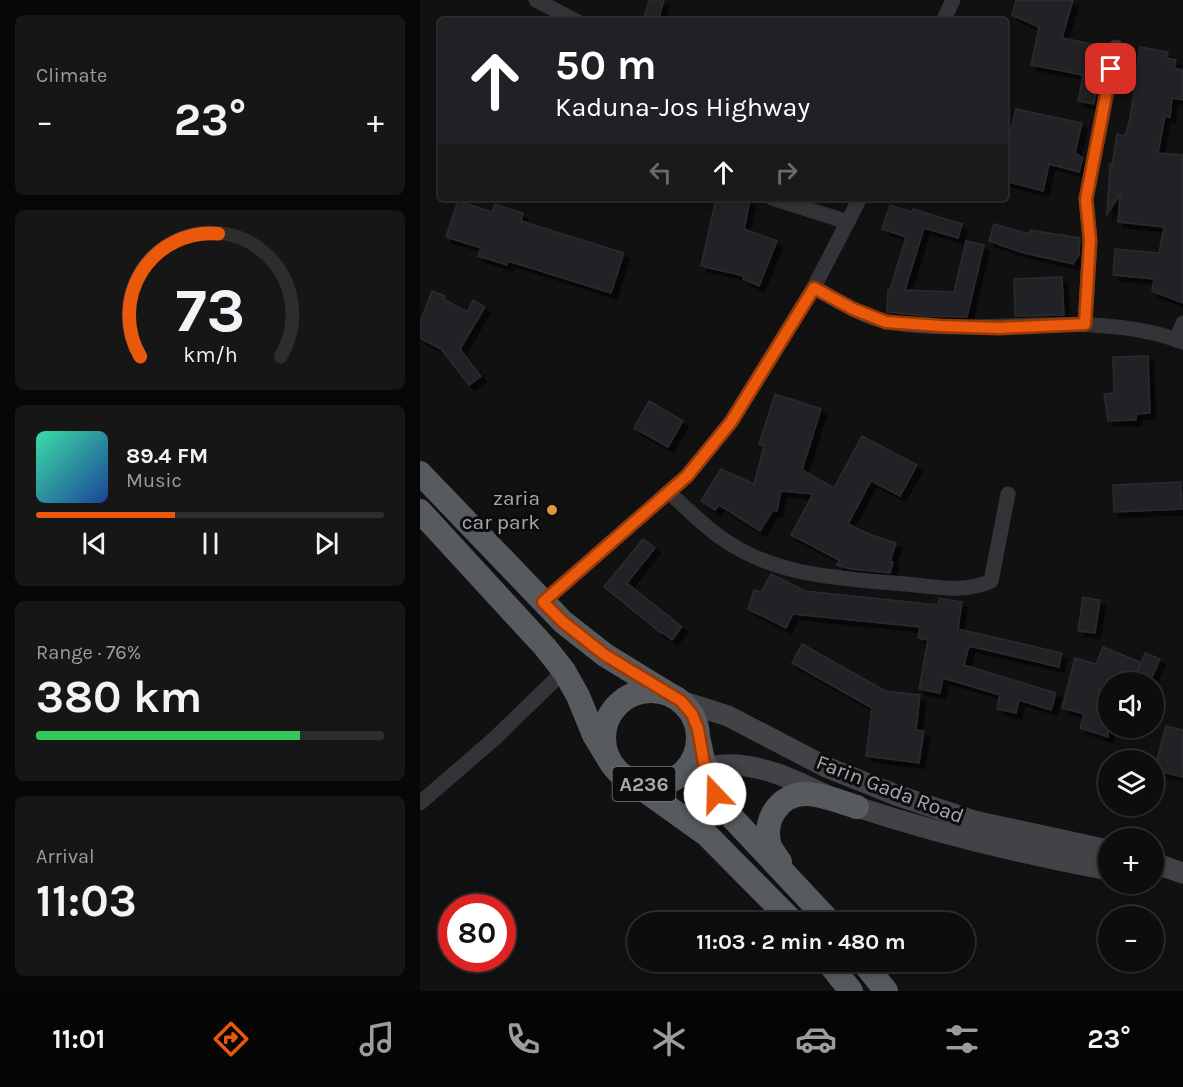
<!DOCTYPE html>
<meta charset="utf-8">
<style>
:root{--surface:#0d0d0e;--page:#161617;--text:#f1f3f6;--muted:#9a9c9e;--line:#2d2d2e;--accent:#ea580c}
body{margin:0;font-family:Karla,sans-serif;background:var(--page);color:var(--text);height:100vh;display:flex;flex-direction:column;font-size:22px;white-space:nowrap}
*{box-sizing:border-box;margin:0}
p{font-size:20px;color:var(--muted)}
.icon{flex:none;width:33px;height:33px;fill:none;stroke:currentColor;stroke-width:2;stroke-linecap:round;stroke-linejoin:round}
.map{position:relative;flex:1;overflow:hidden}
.details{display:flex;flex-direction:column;gap:15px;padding:15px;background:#070708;width:420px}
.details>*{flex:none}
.hud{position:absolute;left:18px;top:18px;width:570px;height:183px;border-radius:6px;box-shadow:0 3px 9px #0003,0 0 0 2px var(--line);background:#202124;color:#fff;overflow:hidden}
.buttons{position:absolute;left:678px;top:672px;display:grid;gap:12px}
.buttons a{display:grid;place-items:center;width:66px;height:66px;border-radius:50%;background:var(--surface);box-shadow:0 3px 9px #0003,0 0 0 2px var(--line);font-size:30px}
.speed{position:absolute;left:18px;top:894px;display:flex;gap:12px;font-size:30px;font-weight:700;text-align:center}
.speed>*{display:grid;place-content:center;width:78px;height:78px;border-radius:50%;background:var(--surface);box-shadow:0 3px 9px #0003,0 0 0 2px var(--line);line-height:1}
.speed .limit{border:9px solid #d22;background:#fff;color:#111}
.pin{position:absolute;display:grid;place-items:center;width:51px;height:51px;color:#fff;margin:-26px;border-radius:12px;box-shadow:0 3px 9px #0006}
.me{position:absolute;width:66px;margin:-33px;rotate:339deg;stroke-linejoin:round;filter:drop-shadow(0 0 4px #0008)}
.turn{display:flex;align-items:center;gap:21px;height:126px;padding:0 18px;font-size:27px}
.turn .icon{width:78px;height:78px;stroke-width:2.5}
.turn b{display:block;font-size:42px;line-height:51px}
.lanes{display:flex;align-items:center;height:57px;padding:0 18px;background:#0003;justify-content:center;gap:30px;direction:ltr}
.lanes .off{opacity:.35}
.big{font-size:45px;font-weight:700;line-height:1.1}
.details .widget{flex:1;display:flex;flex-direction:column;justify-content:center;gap:9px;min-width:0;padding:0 21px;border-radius:9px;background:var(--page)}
.details .dial{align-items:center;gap:0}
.dial svg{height:156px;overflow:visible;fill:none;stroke:var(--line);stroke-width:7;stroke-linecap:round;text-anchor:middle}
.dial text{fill:var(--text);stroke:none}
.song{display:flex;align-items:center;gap:18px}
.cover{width:72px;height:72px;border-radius:9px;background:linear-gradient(135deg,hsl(160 70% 55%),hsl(220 70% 35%))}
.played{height:6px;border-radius:3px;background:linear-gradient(90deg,var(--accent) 40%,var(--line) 40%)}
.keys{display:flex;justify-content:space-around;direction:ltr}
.heat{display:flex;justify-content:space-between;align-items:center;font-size:33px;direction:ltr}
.charge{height:9px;border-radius:4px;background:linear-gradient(90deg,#34c759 76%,var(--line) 0)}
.trip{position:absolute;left:207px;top:912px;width:348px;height:60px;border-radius:30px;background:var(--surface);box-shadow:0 3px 9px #0003,0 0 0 2px var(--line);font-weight:700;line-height:60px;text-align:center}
.menu{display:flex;height:96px;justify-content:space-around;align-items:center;background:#050506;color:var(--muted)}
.menu .icon{width:42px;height:42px}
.menu .current{color:var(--accent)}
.menu b{font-size:27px;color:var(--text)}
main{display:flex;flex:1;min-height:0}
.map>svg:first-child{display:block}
.building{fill:#242426;stroke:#2b2c2e;stroke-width:1.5;filter:url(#shadow)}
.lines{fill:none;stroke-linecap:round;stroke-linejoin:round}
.minor{stroke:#333437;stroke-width:15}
.secondary{stroke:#414347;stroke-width:21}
.trunk{stroke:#575a5e;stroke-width:24}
.route-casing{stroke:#983908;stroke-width:15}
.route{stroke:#ea580c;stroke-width:10}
.poi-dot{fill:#dd973e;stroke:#0c0c0d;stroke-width:2}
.labels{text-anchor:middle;stroke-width:6;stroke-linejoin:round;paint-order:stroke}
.shield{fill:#0c0c0d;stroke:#767a80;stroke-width:1.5}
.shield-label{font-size:20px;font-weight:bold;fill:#a4a9b1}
.poi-label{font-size:21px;fill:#a4a9b1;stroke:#0c0c0d;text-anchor:end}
.street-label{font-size:21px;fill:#a4a9b1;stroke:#0c0c0d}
</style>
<main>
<section class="details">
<div class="widget"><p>Climate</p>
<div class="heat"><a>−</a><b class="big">23°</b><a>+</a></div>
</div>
<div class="widget dial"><svg viewBox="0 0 100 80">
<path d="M14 69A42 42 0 1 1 86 69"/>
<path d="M14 69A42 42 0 0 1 54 6" stroke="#ea580c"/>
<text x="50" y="56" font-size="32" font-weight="700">73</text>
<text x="50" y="72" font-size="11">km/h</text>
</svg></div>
<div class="widget">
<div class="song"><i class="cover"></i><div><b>89.4 FM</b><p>Music</p></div></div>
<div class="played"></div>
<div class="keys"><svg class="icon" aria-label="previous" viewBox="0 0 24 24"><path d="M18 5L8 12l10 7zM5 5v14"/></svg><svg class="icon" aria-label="pause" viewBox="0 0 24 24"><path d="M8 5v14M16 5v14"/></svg><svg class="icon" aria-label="next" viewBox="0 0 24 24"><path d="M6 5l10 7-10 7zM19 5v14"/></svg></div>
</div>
<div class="widget"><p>Range · 76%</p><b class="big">380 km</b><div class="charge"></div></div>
<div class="widget"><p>Arrival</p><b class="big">11:03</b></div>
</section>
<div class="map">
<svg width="763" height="991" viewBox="0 0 763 991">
<defs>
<filter id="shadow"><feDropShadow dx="5.5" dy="5.5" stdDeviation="0" flood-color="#0009"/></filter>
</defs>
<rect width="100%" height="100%" fill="#111112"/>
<!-- building -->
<g class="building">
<polygon points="229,0 244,0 238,21 223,21"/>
<polygon points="596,0 653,0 642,38 683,46 674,104 658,101 663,75 611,65 619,27 592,15"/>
<polygon points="720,47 748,52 747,58 756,60 754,68 763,70 763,100 752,98 750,117 745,116 738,153 763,155 763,303 732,291 734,279 693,275 695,249 739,253 744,227 698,222 700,195 687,214 690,164 692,165 697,134 705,136 710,119"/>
<polygon points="596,109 662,123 655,153 663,158 659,172 629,164 623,191 585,181 585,138 589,138"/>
<polygon points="296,198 319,198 330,200 324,229 357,241 339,286 323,279 324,276 281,266"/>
<polygon points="38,201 72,212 75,204 103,213 101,221 204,253 191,293 88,261 87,265 58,256 61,248 26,237"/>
<polygon points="470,205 492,212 493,209 542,224 538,238 504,228 485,290 534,292 546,241 564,245 547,317 505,316 467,312 468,290 470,290 486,237 462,229"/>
<polygon points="574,224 609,234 610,230 660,238 659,255 653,264 604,253 569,241"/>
<polygon points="642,277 644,315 595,316 594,279"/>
<polygon points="12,291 25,296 24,299 47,312 53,300 65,307 40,349 61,376 49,385 21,349 0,338 0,322"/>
<polygon points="728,356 730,413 716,414 716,420 688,421 684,394 694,393 693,357"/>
<polygon points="355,394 401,409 382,470 414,488 442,436 497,465 480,496 451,481 428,524 451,535 476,543 470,561 473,562 470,573 430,569 417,565 419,560 371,535 393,494 361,491 357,511 353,510 340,531 299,505 295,510 281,501 301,469 334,484 344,446 339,444"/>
<polygon points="229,401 263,421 248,447 214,428"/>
<polygon points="761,482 762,509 694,512 693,485"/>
<polygon points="223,539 235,548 207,583 262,627 252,640 243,633 242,634 184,587"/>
<polygon points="351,574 385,591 518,605 519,598 542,602 538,629 642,653 639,667 549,646 544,665 636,693 631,710 599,700 596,713 577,709 580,695 523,678 520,693 499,689 508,640 498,638 500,627 373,614 366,628 328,609 334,590 341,592"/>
<polygon points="663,597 680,600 675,633 658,631"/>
<polygon points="382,644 465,691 500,695 496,730 504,731 499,763 446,756 452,708 372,663"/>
<polygon points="683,647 720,662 714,682 688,682 688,737 660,728 664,714 642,708 655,658 676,664"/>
<polygon points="725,653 740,659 731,679 717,673"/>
<polygon points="746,726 763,730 763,777 734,770"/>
</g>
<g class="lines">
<!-- minor -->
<g class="minor">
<polyline points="116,0 156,21"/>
<polyline points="523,21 533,0"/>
<polyline points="352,198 428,222"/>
<path d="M394,287C417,300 442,317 468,322C564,338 672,307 763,342"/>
<polyline points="665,324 670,240 666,199 696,47"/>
<polyline points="756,340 763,323"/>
<path d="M248,492C265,506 281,524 300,537C355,577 419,578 485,584C513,586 544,594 571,581L588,494"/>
<polyline points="123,602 267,476 311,422 394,287 440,198"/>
<polyline points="0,803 74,739 144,671"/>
</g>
<!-- secondary -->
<g class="secondary">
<polyline points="261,701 308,716 406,767 476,795 554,821 688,850"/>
<path d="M260,776C282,767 303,762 326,766C368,772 398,795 437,807C519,834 603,854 688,870"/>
<polyline points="734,863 763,873"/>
</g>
<!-- trunk -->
<g class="trunk">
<polyline points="0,473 143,622 185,655 247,693"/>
<polyline points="0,511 125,647 144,671 158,696 174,735 188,758"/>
<circle cx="231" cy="738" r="47"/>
<path d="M279,741C284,768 291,789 306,811L410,922"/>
<polyline points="213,782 287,835 373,922"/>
<path d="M360,862C357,857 352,851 350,846C342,820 360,793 387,794C404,795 421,802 437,807"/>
<polyline points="408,962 431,991"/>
<polyline points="443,962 466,991"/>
</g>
</g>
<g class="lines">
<!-- route casing -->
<g class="route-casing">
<polyline id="route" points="295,794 286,775 278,729 272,714 261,701 185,655 143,622 123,602 267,476 311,422 394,288 433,309 466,322 521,326 579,328 665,324 670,240 666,199 691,69"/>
</g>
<!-- route -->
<use href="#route" class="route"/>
</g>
<!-- markers -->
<circle class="poi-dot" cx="132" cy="510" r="6"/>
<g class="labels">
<!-- shield labels -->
<rect class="shield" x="192.5" y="767" width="63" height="34" rx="4.5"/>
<g class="shield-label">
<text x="224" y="791">A236</text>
</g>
<!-- poi labels -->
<g class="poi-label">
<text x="120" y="505">zaria<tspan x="120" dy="24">car park</tspan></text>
</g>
<!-- street labels -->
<g class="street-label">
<text transform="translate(470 789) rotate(21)" y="7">Farin Gada Road</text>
</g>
</g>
</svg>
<div class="buttons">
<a><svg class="icon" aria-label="sound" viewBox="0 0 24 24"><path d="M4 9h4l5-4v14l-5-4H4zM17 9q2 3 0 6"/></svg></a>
<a><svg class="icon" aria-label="layers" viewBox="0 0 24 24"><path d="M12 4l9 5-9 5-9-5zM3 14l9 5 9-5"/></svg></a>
<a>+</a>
<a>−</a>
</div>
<div class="speed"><div class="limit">80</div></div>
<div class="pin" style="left:691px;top:69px;background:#d93025"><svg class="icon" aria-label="arrive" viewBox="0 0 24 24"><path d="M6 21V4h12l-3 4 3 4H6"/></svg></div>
<svg class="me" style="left:295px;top:794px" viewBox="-20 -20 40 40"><circle r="19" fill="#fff"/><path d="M0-13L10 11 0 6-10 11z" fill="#ea580c"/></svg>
<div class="trip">11:03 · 2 min · 480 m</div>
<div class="hud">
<div class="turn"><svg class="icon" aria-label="ahead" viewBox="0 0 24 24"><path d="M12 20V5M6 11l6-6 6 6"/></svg><div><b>50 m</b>Kaduna-Jos Highway</div></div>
<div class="lanes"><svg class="icon off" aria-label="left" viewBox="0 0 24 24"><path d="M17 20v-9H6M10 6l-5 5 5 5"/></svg><svg class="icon" aria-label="ahead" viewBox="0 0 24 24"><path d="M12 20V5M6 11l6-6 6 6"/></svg><svg class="icon off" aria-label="right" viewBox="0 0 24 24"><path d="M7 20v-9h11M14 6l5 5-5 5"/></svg></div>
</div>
</div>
</main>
<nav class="menu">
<b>11:01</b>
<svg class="icon current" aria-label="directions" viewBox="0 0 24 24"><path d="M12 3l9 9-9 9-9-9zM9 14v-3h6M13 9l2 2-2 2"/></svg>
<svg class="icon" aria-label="music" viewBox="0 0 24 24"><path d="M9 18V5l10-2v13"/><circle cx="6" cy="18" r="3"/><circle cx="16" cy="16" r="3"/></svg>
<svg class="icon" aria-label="phone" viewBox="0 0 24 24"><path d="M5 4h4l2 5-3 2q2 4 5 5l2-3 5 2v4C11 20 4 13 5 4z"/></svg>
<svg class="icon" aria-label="climate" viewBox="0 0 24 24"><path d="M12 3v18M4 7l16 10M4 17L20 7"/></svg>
<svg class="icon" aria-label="car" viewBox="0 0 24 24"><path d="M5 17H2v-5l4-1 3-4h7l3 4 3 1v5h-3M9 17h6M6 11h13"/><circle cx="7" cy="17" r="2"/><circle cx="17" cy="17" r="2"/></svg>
<svg class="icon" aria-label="filters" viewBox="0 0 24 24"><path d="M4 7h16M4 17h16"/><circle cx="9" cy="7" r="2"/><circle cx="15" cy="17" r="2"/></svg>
<b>23°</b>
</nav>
